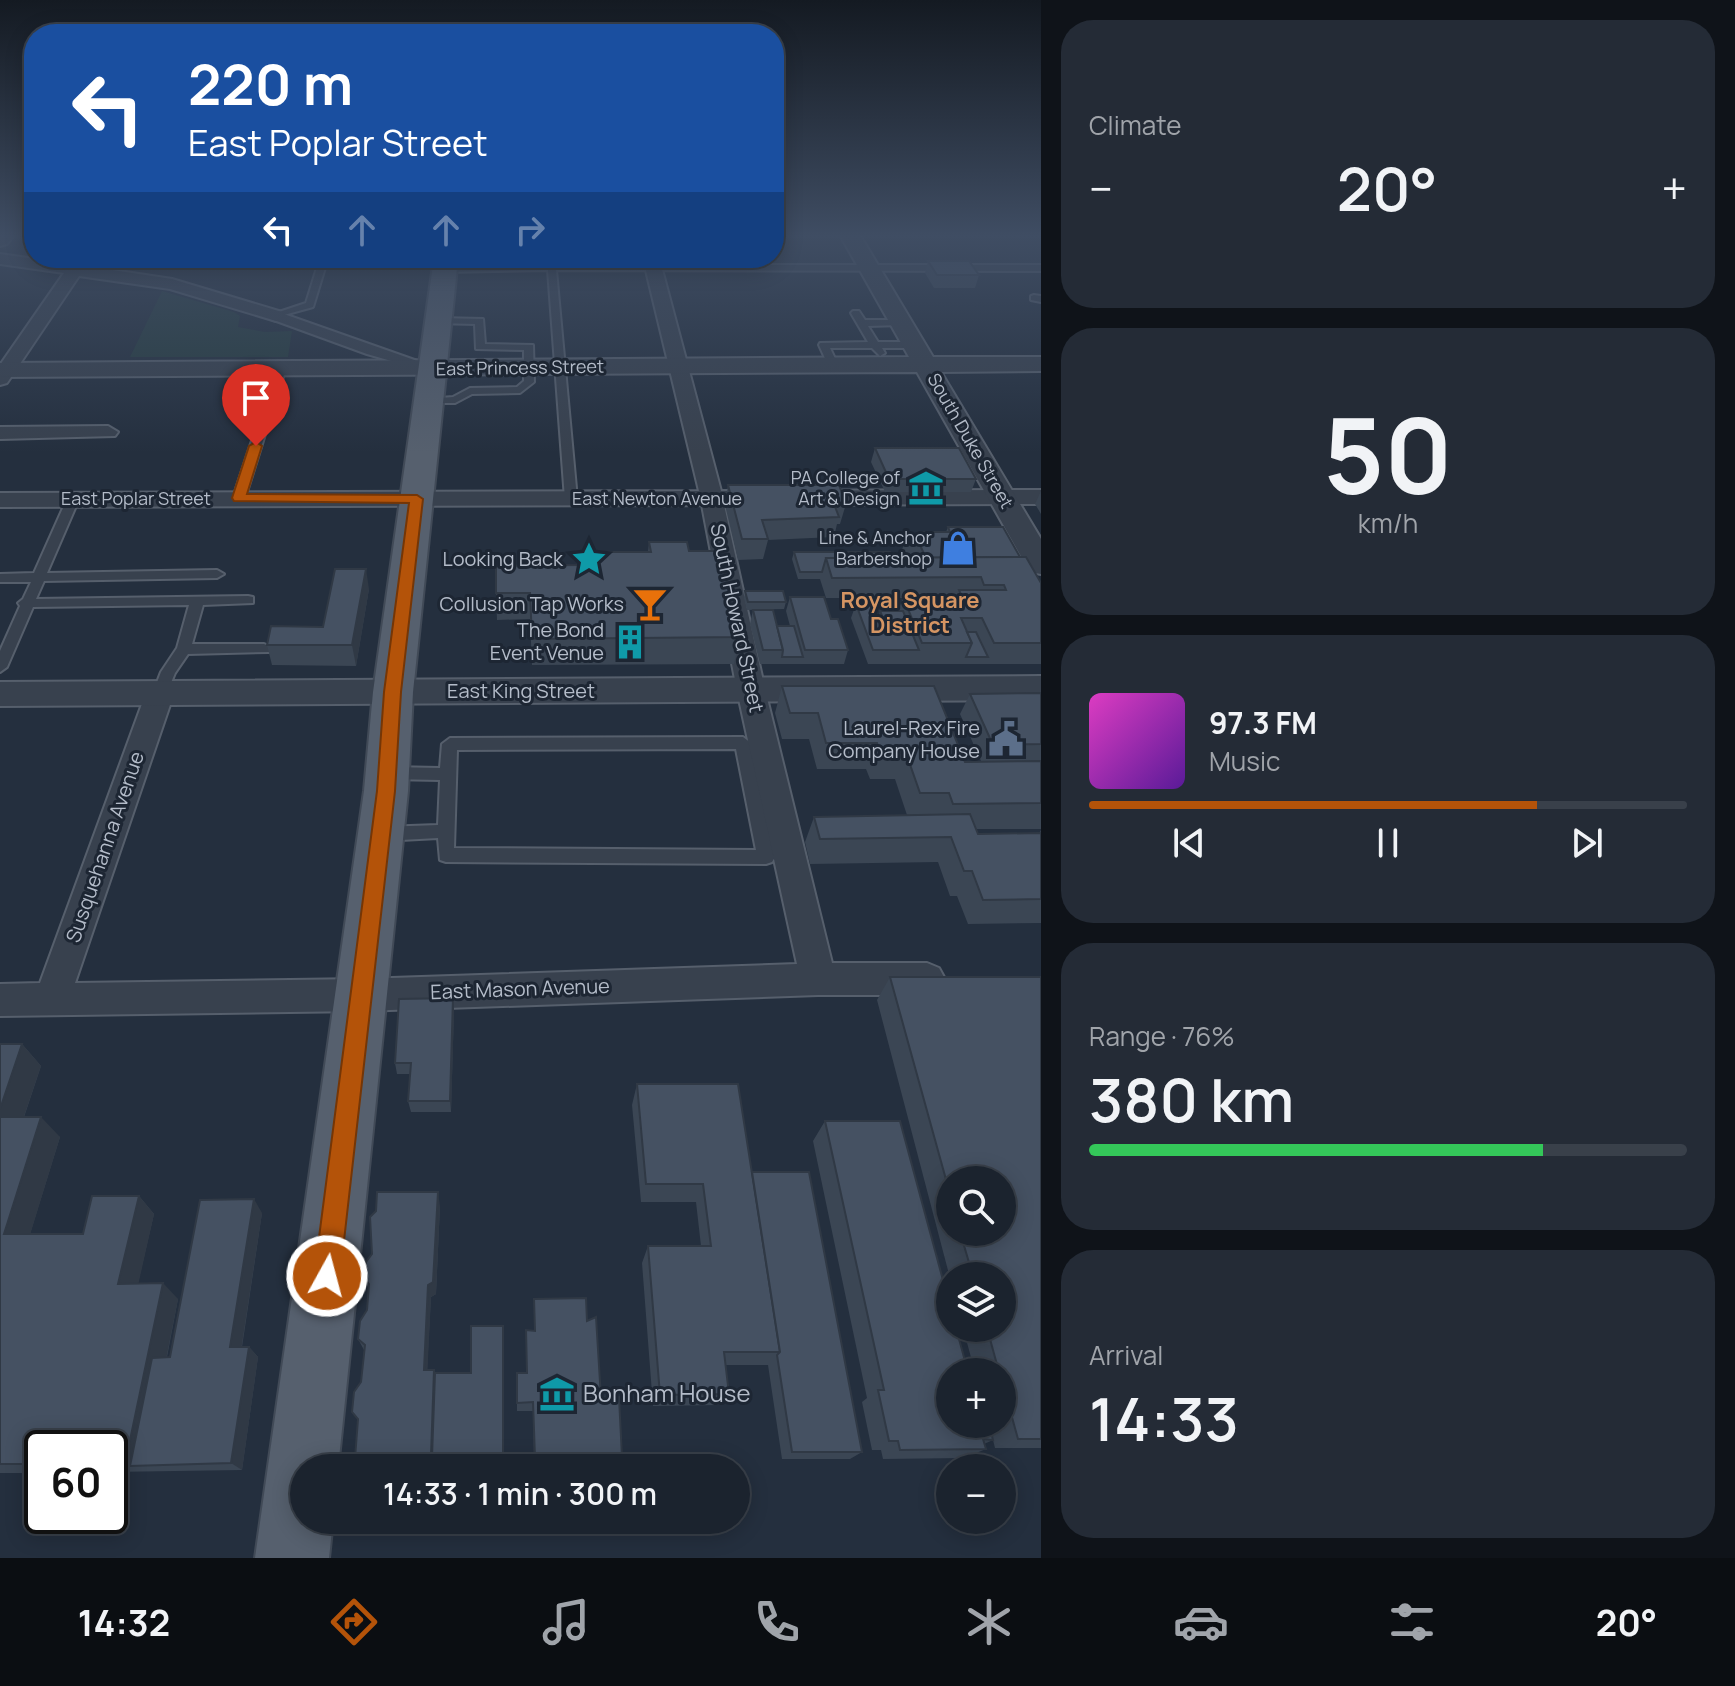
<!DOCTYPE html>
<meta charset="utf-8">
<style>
:root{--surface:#1b232e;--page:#242b36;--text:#f1f3f6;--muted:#a0a4aa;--line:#39404a;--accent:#b45309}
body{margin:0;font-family:Manrope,sans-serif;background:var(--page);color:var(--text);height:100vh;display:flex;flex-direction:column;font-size:30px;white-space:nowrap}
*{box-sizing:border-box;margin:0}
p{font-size:26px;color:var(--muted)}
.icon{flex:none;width:44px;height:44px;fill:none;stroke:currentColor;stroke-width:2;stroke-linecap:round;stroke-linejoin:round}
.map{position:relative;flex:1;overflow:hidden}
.panel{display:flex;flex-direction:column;gap:20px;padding:20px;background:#0f1319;width:694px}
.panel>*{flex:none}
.guide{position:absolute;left:24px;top:24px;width:760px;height:244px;border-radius:32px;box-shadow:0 4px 20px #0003,0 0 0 2px var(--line);background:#1a4fa0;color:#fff;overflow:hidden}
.controls{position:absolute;left:936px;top:1166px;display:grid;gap:16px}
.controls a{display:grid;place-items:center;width:80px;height:80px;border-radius:50%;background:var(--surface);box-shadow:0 4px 20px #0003,0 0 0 2px var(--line);font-size:40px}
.speed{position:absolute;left:24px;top:1430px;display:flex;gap:16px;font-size:40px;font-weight:700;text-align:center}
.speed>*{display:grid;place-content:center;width:104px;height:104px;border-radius:50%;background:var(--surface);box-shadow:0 4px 20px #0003,0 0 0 2px var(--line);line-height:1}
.speed .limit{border:4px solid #111;border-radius:12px;background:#fff;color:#111}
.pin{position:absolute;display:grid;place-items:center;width:68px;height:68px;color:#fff;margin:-82px -34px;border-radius:50% 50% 50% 0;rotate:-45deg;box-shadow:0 0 8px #0007}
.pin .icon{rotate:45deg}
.me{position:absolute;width:88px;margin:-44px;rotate:7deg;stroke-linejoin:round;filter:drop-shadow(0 0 6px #0008)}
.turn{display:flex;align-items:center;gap:28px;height:168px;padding:0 32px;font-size:36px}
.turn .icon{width:104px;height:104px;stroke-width:2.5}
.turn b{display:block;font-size:56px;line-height:68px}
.lanes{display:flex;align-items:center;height:76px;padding:0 32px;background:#0003;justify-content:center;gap:40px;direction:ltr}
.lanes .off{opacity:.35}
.big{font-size:60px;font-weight:600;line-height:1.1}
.panel .widget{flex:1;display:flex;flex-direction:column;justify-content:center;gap:12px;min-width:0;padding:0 28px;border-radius:32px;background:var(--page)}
.panel .dial{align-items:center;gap:0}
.dial b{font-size:104px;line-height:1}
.song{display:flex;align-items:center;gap:24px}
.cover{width:96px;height:96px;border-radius:12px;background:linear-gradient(135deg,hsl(310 70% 55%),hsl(270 70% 35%))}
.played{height:8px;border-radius:4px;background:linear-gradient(90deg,var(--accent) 75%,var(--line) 75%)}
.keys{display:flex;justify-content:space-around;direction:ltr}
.heat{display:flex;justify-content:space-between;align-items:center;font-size:44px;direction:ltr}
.charge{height:12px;border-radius:6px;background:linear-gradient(90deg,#34c759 76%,var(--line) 0)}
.trip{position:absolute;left:290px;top:1454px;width:460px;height:80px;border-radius:40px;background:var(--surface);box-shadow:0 4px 20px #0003,0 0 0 2px var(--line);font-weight:600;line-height:80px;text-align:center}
.menu{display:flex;height:128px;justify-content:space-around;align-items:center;background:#0b0e12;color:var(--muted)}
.menu .icon{width:56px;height:56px}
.menu .active{color:var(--accent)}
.menu b{font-size:36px;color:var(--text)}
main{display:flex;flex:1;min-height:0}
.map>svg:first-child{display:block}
.green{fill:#263c3f}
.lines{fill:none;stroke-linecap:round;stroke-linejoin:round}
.service-casing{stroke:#565f6c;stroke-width:4}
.pedestrian-casing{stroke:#565f6c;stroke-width:4}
.minor-casing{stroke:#565f6c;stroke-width:4}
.tertiary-casing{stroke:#565f6c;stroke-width:4}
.primary-casing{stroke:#414a57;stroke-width:4}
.service{fill:#38414e;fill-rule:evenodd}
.pedestrian{fill:#38414e;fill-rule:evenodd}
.minor{fill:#38414e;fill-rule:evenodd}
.tertiary{fill:#38414e;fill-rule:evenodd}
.primary{fill:#56606e;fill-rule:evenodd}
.wall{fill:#3b4654;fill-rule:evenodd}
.shaded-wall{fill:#303945}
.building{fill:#455162;stroke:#303945;stroke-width:2}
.route{fill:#b45309;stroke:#753606;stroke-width:2}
.labels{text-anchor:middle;stroke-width:6;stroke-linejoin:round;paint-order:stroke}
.far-street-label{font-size:18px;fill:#b4bcc9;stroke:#1d2633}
.far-poi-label{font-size:18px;fill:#b4bcc9;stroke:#1d2633;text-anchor:end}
.poi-label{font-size:20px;fill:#b4bcc9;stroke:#1d2633;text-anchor:end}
.street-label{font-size:20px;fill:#b4bcc9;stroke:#1d2633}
.neighbourhood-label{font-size:22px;font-weight:bold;fill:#d59563;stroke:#1d2633}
.near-poi-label{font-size:24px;fill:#b4bcc9;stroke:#1d2633;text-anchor:start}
</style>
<main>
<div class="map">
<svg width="1041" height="1558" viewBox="0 0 1041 1558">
<rect width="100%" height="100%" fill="#242f3e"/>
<!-- green -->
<polygon class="green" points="162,291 234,312 240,316 238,327 265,332 292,331 288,357 130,357"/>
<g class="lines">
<!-- service casing -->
<g class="service-casing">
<g id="service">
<polygon points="320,258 328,258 313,307 273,318 273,314 306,303"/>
<polygon points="547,258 555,258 556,265 1041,265 1041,271 556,270 577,499 571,503 565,499 548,270 445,272 441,269 445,266 547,265"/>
<polygon points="1034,295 1041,296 1041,302 1031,300 1031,296"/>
<polygon points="853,311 859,311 865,320 904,320 906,322 901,325 868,326 878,342 914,342 919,345 914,348 882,348 885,353 880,356 872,348 830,348 838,365 829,367 819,345 820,343 868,342 851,313"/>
<polygon points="439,318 483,319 485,344 533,345 534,382 520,393 472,394 455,403 427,403 427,399 453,397 470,388 517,387 524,381 524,350 476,349 475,324 436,323 434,321"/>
<polygon points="281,365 286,368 245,498 243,501 235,501 233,498 276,368"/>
<polygon points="73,495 79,499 47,573 217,570 224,574 217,578 44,581 36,599 248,596 253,597 253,603 203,605 192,644 264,644 269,646 271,649 269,652 188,654 175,673 165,697 160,698 153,693 161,672 177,648 189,605 33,607 7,667 0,672 0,651 20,606 18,603 23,599 31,582 0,582 0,574 34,573 67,499"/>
<path d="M743,737L751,743L775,857L772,862L766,864L446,862L440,860L438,838L382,841L376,839L374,834L376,829L382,827L438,825L440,780L389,779L381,773L389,767L440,768L442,744L450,738ZM736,749L756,850L454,848L457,750Z"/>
</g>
</g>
<!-- pedestrian casing -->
<g class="pedestrian-casing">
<polygon id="pedestrian" points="271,313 281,313 440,369 433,373 367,354 271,319"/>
</g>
<!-- minor casing -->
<g class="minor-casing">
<g id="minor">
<polygon points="0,254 70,264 75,258 91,258 86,266 172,279 282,312 285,316 276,321 170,289 79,276 7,383 0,385 0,365 64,273 0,264"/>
<polygon points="643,258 659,258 721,491 1041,490 1041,504 724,505 765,690 832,963 927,963 939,968 945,979 939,990 927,995 818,995 362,1011 0,1016 0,984 40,983 146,693 150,686 160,683 170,686 174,693 75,983 362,979 797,964 737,690 702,505 0,507 0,493 699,491"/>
<polygon points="108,426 118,432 115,436 0,439 0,427"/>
</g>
</g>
<!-- tertiary casing -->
<g class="tertiary-casing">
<g id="tertiary">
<polygon points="0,235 14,235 7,244 0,246"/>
<polygon points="840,235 860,235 933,357 1041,357 1041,371 941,372 1041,539 1041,574 1030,572 1026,565 917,372 0,377 0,363 909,357"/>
<polygon points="1041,676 1041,700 0,706 0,682"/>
</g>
</g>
<!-- primary casing -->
<g class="primary-casing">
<polygon id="primary" points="434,258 458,258 413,692 408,791 338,1468 304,1468 304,1520 333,1520 329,1558 255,1558 364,791 373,692"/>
</g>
<!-- service -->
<use href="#service" class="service"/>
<!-- pedestrian -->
<use href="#pedestrian" class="pedestrian"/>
<!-- minor -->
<use href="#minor" class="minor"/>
<!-- tertiary -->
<use href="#tertiary" class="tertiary"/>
<!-- primary -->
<use href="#primary" class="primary"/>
</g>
<!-- wall -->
<g class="wall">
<polygon points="928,261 979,275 975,288 934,288 925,273"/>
<polygon points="875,448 976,479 971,492 885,492 871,462"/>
<polygon points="728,485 846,504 840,524 837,524 834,537 768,540 763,559 738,560 725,505"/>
<polygon points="1041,491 1041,514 1035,504"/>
<polygon points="948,527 1020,557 1041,583 1041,664 868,664 851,618 856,604 876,619 878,619 880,611 898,611 903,598 826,598 820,579 798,579 792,559 794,552 905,558 902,550 906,537 916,536 918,532 946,532"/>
<polygon points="649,542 689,551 740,637 734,664 532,665 530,619 497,620 496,593 579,565 580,552 648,552"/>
<polygon points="369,589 356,666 272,665 267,645 323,627"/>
<polygon points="745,591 786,602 784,609 747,610 744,598"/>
<polygon points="790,597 831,619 848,650 844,664 760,664 750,624 753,610 777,626 790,626 786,611"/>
<polygon points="782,686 965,762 981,761 960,714 970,694 1041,693 1041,829 976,829 978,834 1039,834 1041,830 1041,923 968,924 957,896 950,896 938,862 810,864 805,842 814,817 907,815 895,779 870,779 866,769 817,769 809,739 782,739 775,713"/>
<path d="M890,977H1041V1448H995L993,1440L984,1444L986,1449L964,1458L883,1459L881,1450H872L862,1402L867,1398L813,1141L825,1121L950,1424H1002V1372H975L963,1328H1002V1276H950V1278L877,1000ZM950,1180L1002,1232H950Z"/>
<polygon points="453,998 454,1010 451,1112 411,1112 408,1101 410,1074 397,1074 395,1063"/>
<polygon points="0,1044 22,1044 41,1066 24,1117 60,1137 30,1234 83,1234 139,1196 154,1214 138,1283 178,1299 167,1357 170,1357 262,1213 242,1347 249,1347 258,1357 242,1470 110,1472 110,1448 42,1448 42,1473 0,1473"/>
<polygon points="637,1084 752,1172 862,1452 850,1459 782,1459 768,1365 725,1365 729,1394 719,1405 653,1406 642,1263 648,1246 701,1246 696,1202 641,1202 632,1105"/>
<polygon points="440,1206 436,1294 431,1297 427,1370 434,1370 435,1373 471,1373 503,1326 504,1462 434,1462 430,1468 399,1468 352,1412 361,1382 364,1350 358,1339 367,1310 369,1290 364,1278 372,1254"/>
<polygon points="534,1299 587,1321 601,1398 622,1457 619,1464 534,1465 533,1411 517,1411 517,1373 526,1373 535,1331"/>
</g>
<!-- shaded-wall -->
<g class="shaded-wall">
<polygon points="366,569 369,589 356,666 352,645"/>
<polygon points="453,998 454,1010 451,1112 450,1101"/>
<polygon points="22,1044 41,1066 17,1137 0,1120 0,1109"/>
<polygon points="41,1117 60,1137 25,1251 4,1234"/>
<polygon points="438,1192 440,1206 436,1294 431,1297 427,1380 424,1370 428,1285"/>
<polygon points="139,1196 154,1214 135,1299 118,1284"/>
<polygon points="254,1199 262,1213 240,1357 230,1347"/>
<polygon points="163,1283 178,1299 145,1465 130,1466 125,1464"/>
<polygon points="249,1347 258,1357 242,1470 231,1463"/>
<polygon points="434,1370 437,1380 432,1457 434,1462 430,1468 422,1468"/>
<polygon points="393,1460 398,1467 386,1468"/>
</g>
<!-- building -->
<g class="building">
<polygon points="928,261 969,261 979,275 937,275"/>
<polygon points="875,448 959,448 976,479 889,479"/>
<polygon points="728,485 839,485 846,504 834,504 839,517 762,520 768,539 742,539"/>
<polygon points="948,527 1003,527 1020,557 926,558 920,545 910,545 906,537 920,536 918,532 950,532"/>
<polygon points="649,542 687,542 689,551 719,551 740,637 532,639 530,593 496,593 496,566 580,565 580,552 651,552"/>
<polygon points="794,552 890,552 893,558 826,558 822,572 800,572"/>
<polygon points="1026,557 1041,583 1041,643 994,643 982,618 961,618 972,643 922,643 903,597 962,597 959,590 1006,590 1004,585 984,585 981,577 832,578 826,558"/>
<polygon points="335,569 366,569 352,645 267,645 271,626 323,627"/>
<polygon points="745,591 783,591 786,602 748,602"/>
<polygon points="790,597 824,597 831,619 838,619 848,650 805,650"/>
<polygon points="856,604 871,604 876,619 883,618 880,611 903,611 919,650 873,650"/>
<polygon points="753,610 773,610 783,650 763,650"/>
<polygon points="777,626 794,626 803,657 782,657 783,650"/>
<polygon points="967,632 976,632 988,657 966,657 972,643"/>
<polygon points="782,686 934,686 965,762 1041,761 1041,803 953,804 949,793 920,793 906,753 880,753 877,743 826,743 818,713 790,713"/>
<polygon points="1041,693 1041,744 993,745 970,694"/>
<polygon points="970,814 978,834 1041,833 1041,899 983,900 972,871 964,871 951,837 820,839 814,817"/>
<polygon points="890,977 1041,977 1041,1439 1018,1439 1002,1381 1002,1372 999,1372 987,1328 1002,1328 1002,1276 973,1276 960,1232 1002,1232 1002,1180 950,1180 950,1194"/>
<polygon points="453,998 450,1101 408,1101 411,1063 395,1063 399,999"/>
<polygon points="0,1044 22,1044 0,1109"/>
<polygon points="637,1084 738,1084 780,1352 724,1352 729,1394 660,1395 648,1246 711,1246 703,1184 646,1184"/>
<polygon points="0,1117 41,1117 4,1234 83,1234 92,1196 139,1196 118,1284 163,1283 125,1464 110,1464 110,1448 42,1448 42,1464 0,1464"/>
<polygon points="825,1121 900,1121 950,1306 950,1328 956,1328 968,1372 950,1372 950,1424 989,1424 993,1440 983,1439 986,1449 900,1450 898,1441 889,1441 878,1390 884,1390"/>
<polygon points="752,1172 809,1172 862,1452 792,1452 777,1355 780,1352"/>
<polygon points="377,1192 438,1192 433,1282 428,1285 424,1370 434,1370 431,1455 422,1468 401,1468 393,1460 386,1468 365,1468 355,1458 358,1419 352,1412 354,1392 361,1382 365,1345 358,1339 360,1321 367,1310 369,1284 364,1278 366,1262 372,1254 370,1217 376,1211"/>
<polygon points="254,1199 230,1347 249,1347 231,1463 130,1466 152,1358 170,1357 200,1200"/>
<polygon points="586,1298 587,1321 596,1317 601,1398 619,1397 622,1457 535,1458 533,1402 517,1403 517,1373 527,1373 526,1330 535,1331 534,1299"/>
<polygon points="471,1326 503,1326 503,1457 432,1457 435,1373 471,1373"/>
</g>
<!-- sky -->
<linearGradient id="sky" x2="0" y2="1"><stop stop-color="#141a22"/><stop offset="0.52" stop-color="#3f4d63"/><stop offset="1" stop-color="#3f4d63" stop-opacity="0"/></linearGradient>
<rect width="1041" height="453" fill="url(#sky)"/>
<!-- route -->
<polygon class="route" points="256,442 262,446 247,494 417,495 423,499 401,692 395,791 340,1276 336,1286 327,1289 318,1286 314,1276 377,791 384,692 409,503 234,501 232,498 249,446"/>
<!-- icons -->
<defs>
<g id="museum-bare" transform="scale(2.76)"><path d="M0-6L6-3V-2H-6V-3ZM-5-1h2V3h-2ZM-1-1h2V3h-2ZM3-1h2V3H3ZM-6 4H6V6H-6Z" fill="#0f9aa8" stroke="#1d2633" stroke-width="2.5" paint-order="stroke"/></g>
<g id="shop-bare" transform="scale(2.76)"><path d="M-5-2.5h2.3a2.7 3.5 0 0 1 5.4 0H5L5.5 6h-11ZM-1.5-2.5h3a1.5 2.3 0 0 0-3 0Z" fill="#3f7fe0" stroke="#1d2633" stroke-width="2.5" paint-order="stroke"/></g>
<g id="sight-bare" transform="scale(2.76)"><path d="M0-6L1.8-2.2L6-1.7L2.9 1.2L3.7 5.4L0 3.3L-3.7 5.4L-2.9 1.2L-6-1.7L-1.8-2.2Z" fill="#0f9aa8" stroke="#1d2633" stroke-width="2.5" paint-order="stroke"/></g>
<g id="bar-bare" transform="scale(2.76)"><path d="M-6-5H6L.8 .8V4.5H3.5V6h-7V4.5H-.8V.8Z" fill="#e8710a" stroke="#1d2633" stroke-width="2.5" paint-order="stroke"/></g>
<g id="building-bare" transform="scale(2.76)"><path d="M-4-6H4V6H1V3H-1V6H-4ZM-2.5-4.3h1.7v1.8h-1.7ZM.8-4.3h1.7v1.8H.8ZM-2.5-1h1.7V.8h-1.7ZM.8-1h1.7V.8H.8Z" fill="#0f9aa8" stroke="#1d2633" stroke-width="2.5" paint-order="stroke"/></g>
<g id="civic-bare" transform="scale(2.76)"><path d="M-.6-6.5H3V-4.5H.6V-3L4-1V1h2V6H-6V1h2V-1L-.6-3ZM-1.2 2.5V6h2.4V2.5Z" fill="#5c6f8a" stroke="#1d2633" stroke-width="2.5" paint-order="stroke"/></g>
</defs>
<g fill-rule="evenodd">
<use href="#museum-bare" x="926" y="488"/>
<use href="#shop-bare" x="958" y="548"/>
<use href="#sight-bare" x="589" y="559"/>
<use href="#bar-bare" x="650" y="604"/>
<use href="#building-bare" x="630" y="642"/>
<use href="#civic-bare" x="1006" y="739"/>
<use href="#museum-bare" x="557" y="1394"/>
</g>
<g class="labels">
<!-- far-street labels -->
<g class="far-street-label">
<text transform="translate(520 368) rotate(-1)" y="6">East Princess Street</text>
<text transform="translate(970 441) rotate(60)" y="6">South Duke Street</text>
<text x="136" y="505">East Poplar Street</text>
<text x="657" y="505">East Newton Avenue</text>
</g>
<!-- far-poi labels -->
<g class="far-poi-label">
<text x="900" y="484">PA College of<tspan x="900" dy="21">Art &amp; Design</tspan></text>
<text x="932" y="544">Line &amp; Anchor<tspan x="932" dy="21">Barbershop</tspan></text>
</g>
<!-- poi labels -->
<g class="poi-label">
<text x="563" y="566">Looking Back</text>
<text x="624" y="611">Collusion Tap Works</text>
<text x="604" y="637">The Bond<tspan x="604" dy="23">Event Venue</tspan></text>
<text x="980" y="735">Laurel-Rex Fire<tspan x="980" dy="23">Company House</tspan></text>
</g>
<!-- street labels -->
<g class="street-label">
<text transform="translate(737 618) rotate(78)" y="7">South Howard Street</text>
<text x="521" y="698">East King Street</text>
<text transform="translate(105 847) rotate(-71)" y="7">Susquehanna Avenue</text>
<text transform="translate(520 989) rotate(-2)" y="7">East Mason Avenue</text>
</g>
<!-- neighbourhood labels -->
<g class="neighbourhood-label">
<text x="910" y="608">Royal Square<tspan x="910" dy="25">District</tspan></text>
</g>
<!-- near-poi labels -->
<g class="near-poi-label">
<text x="583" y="1402">Bonham House</text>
</g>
</g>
</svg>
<div class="controls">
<a><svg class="icon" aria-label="search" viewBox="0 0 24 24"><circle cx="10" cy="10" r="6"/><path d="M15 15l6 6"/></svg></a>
<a><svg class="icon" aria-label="layers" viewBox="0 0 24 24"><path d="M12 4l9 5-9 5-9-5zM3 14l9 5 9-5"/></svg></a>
<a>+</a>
<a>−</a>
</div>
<div class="speed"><div class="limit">60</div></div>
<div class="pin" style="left:256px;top:446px;background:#d93025"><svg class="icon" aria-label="arrive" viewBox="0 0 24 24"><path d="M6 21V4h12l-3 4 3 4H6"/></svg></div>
<svg class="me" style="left:327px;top:1276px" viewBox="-20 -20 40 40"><circle r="17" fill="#b45309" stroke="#fff" stroke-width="3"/><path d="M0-11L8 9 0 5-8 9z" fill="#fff"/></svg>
<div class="trip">14:33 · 1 min · 300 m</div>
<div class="guide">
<div class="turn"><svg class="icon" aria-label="left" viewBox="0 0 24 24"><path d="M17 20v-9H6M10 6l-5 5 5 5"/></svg><div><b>220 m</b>East Poplar Street</div></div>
<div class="lanes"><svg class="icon" aria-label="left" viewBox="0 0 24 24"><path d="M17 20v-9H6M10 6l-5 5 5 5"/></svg><svg class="icon off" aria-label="ahead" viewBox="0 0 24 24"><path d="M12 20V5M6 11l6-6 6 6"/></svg><svg class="icon off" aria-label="ahead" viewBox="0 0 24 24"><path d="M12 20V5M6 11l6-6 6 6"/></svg><svg class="icon off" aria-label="right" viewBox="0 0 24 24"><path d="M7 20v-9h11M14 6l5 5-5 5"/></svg></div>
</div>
</div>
<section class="panel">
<div class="widget"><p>Climate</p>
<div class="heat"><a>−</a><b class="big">20°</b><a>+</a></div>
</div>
<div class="widget dial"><b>50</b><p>km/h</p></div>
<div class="widget">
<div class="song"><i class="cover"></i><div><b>97.3 FM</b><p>Music</p></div></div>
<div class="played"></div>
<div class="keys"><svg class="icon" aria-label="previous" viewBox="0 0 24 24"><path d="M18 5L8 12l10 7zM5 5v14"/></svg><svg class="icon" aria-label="pause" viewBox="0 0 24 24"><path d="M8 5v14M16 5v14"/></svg><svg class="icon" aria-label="next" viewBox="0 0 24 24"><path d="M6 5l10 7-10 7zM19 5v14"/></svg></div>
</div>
<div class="widget"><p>Range · 76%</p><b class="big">380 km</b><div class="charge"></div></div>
<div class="widget"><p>Arrival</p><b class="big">14:33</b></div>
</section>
</main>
<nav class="menu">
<b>14:32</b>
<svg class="icon active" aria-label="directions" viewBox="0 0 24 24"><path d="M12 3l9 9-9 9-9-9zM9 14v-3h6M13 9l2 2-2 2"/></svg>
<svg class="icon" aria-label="music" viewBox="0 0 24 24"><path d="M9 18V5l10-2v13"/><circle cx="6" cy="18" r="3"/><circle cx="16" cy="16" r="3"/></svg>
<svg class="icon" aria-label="phone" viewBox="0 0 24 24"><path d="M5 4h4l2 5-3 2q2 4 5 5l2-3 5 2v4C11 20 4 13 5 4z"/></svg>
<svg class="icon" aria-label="climate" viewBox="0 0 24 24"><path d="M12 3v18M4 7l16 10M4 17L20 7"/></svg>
<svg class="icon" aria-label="car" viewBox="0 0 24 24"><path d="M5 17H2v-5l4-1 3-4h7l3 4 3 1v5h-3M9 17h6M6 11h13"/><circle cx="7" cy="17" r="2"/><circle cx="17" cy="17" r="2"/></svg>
<svg class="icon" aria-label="filters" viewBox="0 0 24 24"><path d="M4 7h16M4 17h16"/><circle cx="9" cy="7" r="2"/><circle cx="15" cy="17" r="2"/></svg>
<b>20°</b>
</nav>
